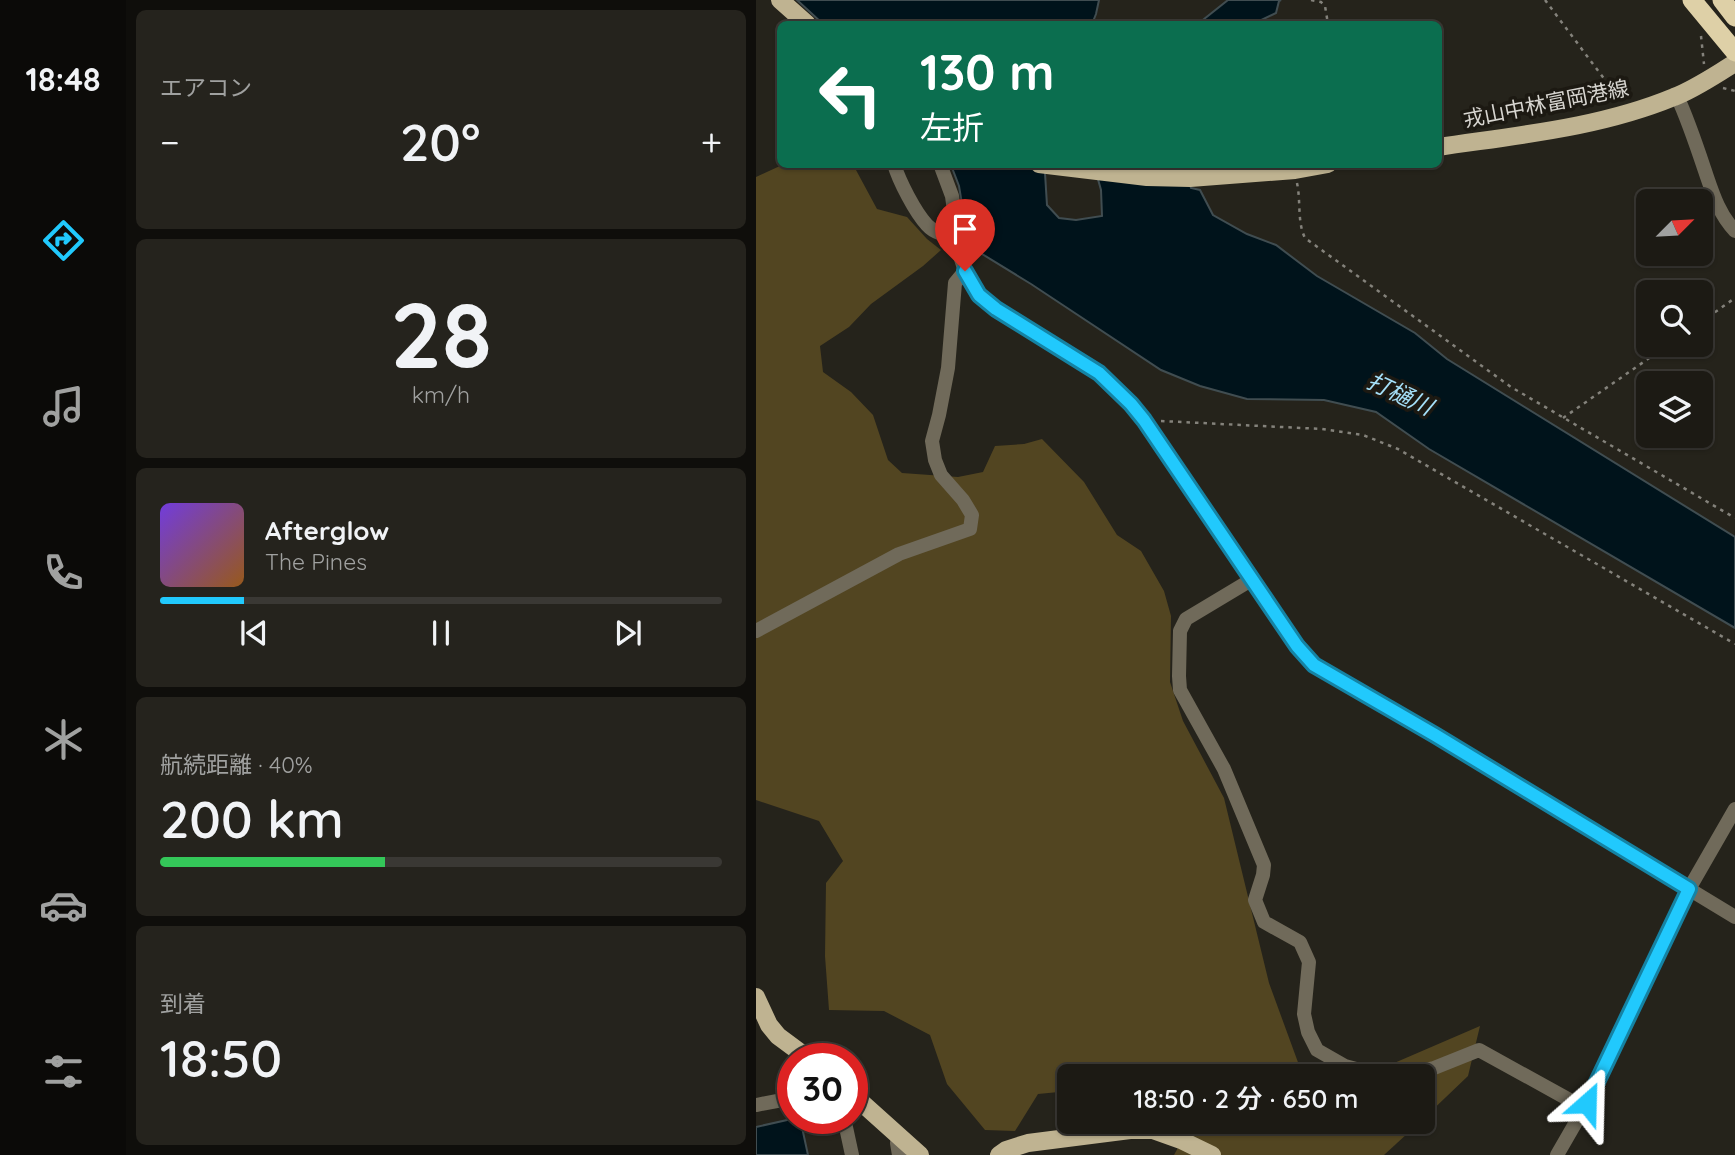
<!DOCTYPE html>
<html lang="ja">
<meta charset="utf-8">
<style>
:root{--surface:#1c1a14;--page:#25231d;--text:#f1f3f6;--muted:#a0a1a0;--line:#3a3834;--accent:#21c9fd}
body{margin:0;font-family:Quicksand,"Noto Sans JP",sans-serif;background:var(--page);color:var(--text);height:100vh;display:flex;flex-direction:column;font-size:26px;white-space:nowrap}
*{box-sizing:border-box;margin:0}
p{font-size:23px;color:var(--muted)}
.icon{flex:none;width:38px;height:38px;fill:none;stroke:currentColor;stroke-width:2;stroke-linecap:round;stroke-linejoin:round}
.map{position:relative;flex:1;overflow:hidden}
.side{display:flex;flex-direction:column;gap:10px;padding:10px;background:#0f0e0b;width:630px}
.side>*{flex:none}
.banner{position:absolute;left:21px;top:21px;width:665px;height:147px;border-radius:10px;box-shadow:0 2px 5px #0004,0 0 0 2px var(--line);background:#0b6e4f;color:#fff;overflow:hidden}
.needle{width:46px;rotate:66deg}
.controls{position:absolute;left:880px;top:189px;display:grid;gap:14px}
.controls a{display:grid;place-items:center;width:77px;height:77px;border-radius:10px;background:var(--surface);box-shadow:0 2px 5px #0004,0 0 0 2px var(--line);font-size:35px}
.speed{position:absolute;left:21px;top:1043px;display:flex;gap:14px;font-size:35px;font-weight:700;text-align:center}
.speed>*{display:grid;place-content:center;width:91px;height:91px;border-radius:50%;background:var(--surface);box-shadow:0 2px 5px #0004,0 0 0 2px var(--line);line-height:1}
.speed .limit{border:10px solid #d22;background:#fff;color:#111}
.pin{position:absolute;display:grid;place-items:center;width:60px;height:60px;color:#fff;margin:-72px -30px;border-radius:50% 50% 50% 0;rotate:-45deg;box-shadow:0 0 7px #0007}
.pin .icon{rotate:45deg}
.me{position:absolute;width:77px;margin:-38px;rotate:25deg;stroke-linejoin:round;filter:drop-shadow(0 0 5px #0008)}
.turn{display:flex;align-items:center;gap:24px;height:147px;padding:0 28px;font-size:32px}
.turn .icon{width:91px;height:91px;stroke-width:2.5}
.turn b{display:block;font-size:49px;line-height:60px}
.big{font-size:52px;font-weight:600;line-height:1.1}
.side .tile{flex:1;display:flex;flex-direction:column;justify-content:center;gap:10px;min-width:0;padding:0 24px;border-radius:10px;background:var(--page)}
.side .dial{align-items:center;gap:0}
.dial b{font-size:91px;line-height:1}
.song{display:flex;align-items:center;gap:21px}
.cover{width:84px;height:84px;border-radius:10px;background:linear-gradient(135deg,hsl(260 70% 55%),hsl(30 70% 35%))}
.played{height:7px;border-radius:4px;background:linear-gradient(90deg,var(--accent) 15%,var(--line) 15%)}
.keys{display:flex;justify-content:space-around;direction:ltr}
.heat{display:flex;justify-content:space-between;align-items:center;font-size:38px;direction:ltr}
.charge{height:10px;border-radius:5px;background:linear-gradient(90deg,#34c759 40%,var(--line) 0)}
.trip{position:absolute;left:301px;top:1064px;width:378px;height:70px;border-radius:10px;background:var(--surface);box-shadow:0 2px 5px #0004,0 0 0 2px var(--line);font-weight:600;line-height:70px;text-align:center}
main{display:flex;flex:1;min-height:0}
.menu{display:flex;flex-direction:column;width:126px;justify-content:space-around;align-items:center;background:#0b0a08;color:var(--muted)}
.menu .icon{width:49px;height:49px}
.menu .selected{color:var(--accent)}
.menu b{font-size:32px;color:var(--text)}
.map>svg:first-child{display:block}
.forest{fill:#524521}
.water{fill:#00131b;stroke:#404d51;stroke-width:2}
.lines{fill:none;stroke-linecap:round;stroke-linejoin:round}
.path{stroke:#84827b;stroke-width:2.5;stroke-dasharray:3.5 5;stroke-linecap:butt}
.minor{stroke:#706a5a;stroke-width:14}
.major{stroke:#bfb391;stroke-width:18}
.highway{stroke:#ded0a7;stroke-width:19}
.route-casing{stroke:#1583a4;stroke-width:18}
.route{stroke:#21c9fd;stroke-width:12}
.labels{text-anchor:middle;stroke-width:7;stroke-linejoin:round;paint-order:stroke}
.street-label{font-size:21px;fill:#d7d5d0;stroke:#1c1912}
.water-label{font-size:23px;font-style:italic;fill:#a5e0f9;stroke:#1c1912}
</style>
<main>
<nav class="menu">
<b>18:48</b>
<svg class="icon selected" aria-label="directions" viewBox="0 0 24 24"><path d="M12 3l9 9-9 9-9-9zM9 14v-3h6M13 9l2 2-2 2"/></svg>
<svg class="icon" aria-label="music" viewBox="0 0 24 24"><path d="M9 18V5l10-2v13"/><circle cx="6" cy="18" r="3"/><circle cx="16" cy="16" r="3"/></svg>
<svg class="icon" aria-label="phone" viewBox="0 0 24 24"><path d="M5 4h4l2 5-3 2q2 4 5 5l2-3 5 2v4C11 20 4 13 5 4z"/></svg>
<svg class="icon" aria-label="climate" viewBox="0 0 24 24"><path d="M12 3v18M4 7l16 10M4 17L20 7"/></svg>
<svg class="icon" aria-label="car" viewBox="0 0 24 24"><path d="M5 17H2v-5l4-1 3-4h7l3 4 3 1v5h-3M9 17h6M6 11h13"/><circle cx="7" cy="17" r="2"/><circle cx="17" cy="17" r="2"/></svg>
<svg class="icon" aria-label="filters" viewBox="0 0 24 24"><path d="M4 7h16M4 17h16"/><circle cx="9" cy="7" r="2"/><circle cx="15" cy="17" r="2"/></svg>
</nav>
<section class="side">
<div class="tile"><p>エアコン</p>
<div class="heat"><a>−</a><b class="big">20°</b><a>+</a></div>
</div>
<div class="tile dial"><b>28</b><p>km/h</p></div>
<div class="tile">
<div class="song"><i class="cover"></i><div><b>Afterglow</b><p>The Pines</p></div></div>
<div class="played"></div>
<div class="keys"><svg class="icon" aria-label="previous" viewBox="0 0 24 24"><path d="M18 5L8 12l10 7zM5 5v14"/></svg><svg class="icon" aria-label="pause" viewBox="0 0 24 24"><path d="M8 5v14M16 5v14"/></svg><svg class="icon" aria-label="next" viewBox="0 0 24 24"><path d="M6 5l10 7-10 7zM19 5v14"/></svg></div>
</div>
<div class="tile"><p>航続距離 · 40%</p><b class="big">200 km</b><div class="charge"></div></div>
<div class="tile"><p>到着</p><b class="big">18:50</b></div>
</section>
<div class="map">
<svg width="979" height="1155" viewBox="0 0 979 1155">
<rect width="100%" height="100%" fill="#25231b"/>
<!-- forest -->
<g class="forest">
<polygon points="26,165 99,165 100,170 121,209 151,217 171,239 185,250 167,266 115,304 93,327 64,346 67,372 95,392 117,415 132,460 146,473 202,477 227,472 239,446 268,444 286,439 328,482 361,535 385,551 408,591 415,616 414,682 427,721 468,798 513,983 547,1076 313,1076 313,1091 282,1094 259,1131 229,1130 191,1084 174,1035 128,1011 73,1010 69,956 70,883 87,861 63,821 0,800 0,177"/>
<polygon points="724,1026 712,1076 667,1119 667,1076 600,1076 615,1073"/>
<polygon points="436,1122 664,1122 628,1155 418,1155"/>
</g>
<!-- water -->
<g class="water">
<polygon points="41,0 343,0 340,14 336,24 67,24"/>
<polygon points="472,0 525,0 523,1 520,13 497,24 435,24 443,23"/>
<polygon points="195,165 294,165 289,173 291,205 303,218 320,220 346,216 345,190 338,165 429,165 435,188 444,190 457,215 491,234 520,245 561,276 659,333 691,359 979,537 979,628 673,449 620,412 568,400 491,399 444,386 405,370 275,284 213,246 203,186"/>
<polygon points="40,1118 44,1118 52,1155 0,1155 0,1127"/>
</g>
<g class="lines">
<!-- path -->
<g class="path">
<polyline points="555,0 565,2 569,6 572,24"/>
<polyline points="789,0 864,100"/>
<polyline points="945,36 948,64"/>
<polyline points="967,88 979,91"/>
<path d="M541,183C545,201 541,222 549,238L755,387L979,518"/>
<polyline points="945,322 979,298"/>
<polyline points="807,418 912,345"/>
<polyline points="405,421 566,429 607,435 642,449 979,644"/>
</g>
<!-- minor -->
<g class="minor">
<path d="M921,96C932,120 940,144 948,168C956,191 962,213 979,231"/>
<path d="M138,164C143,181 159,212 171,225C179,234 192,236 203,236"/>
<polyline points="184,164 196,196 204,256 209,271 223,295 240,309 343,373 375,404 388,420 541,646 558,665 679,735 979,917"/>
<polyline points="495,580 430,619 424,631 423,676 424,690 468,769 508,865 507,875 499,900 508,922 544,942 553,962 548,1014 552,1032 561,1050 589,1066 615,1073 647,1074 678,1068 723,1050 828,1108"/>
<polyline points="0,631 143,554 214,529 216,515 207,500 185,475 179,460 176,441 183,415 192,368 199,283 209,271"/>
<polyline points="0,1105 37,1098"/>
<polyline points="88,1118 96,1155"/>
<polyline points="143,1155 141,1143 143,1136"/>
<polyline points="801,1155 831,1103 933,889 979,809"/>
</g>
<!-- major -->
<g class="major">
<polyline points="24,0 51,24"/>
<path d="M682,147C762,135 843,128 918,97C939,89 959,75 979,63"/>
<polyline points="283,164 391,177 434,178 539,170 572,164"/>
<polyline points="0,997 13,1025 22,1036 53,1059"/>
<polyline points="96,1094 164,1155"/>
<polyline points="243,1155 250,1150 272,1143 374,1130 397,1130 425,1140 456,1155"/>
</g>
<!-- highway -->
<g class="highway">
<polyline points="936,0 979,52"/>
<polyline points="966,0 979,17"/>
</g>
</g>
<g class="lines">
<!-- route casing -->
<g class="route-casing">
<polyline id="route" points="209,271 223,295 240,309 343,373 375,404 388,420 541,646 558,665 679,735 933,889 831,1103"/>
</g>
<!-- route -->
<use href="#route" class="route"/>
</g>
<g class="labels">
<!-- street labels -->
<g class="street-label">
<text transform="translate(790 104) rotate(-11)" y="7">戎山中林富岡港線</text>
</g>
<!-- water labels -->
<g class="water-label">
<text transform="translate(644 394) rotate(25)" y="8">打樋川</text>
</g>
</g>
</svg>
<div class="controls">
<a><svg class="needle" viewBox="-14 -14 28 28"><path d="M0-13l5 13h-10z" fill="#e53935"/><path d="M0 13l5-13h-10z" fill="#a0a1a0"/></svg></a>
<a><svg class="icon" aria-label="search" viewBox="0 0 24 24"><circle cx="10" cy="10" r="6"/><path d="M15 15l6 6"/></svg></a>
<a><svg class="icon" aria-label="layers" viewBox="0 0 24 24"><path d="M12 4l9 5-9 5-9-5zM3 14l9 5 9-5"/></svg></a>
</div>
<div class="speed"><div class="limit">30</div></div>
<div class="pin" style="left:209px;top:271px;background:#d93025"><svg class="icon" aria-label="arrive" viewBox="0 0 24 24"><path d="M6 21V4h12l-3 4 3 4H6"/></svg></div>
<svg class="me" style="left:831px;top:1103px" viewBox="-20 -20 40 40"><path d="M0-17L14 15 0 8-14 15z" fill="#21c9fd" stroke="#fff" stroke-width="4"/></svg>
<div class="trip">18:50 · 2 分 · 650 m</div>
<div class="banner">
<div class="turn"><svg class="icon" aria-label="left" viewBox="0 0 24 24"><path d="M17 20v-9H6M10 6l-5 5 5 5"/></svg><div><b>130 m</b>左折</div></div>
</div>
</div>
</main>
